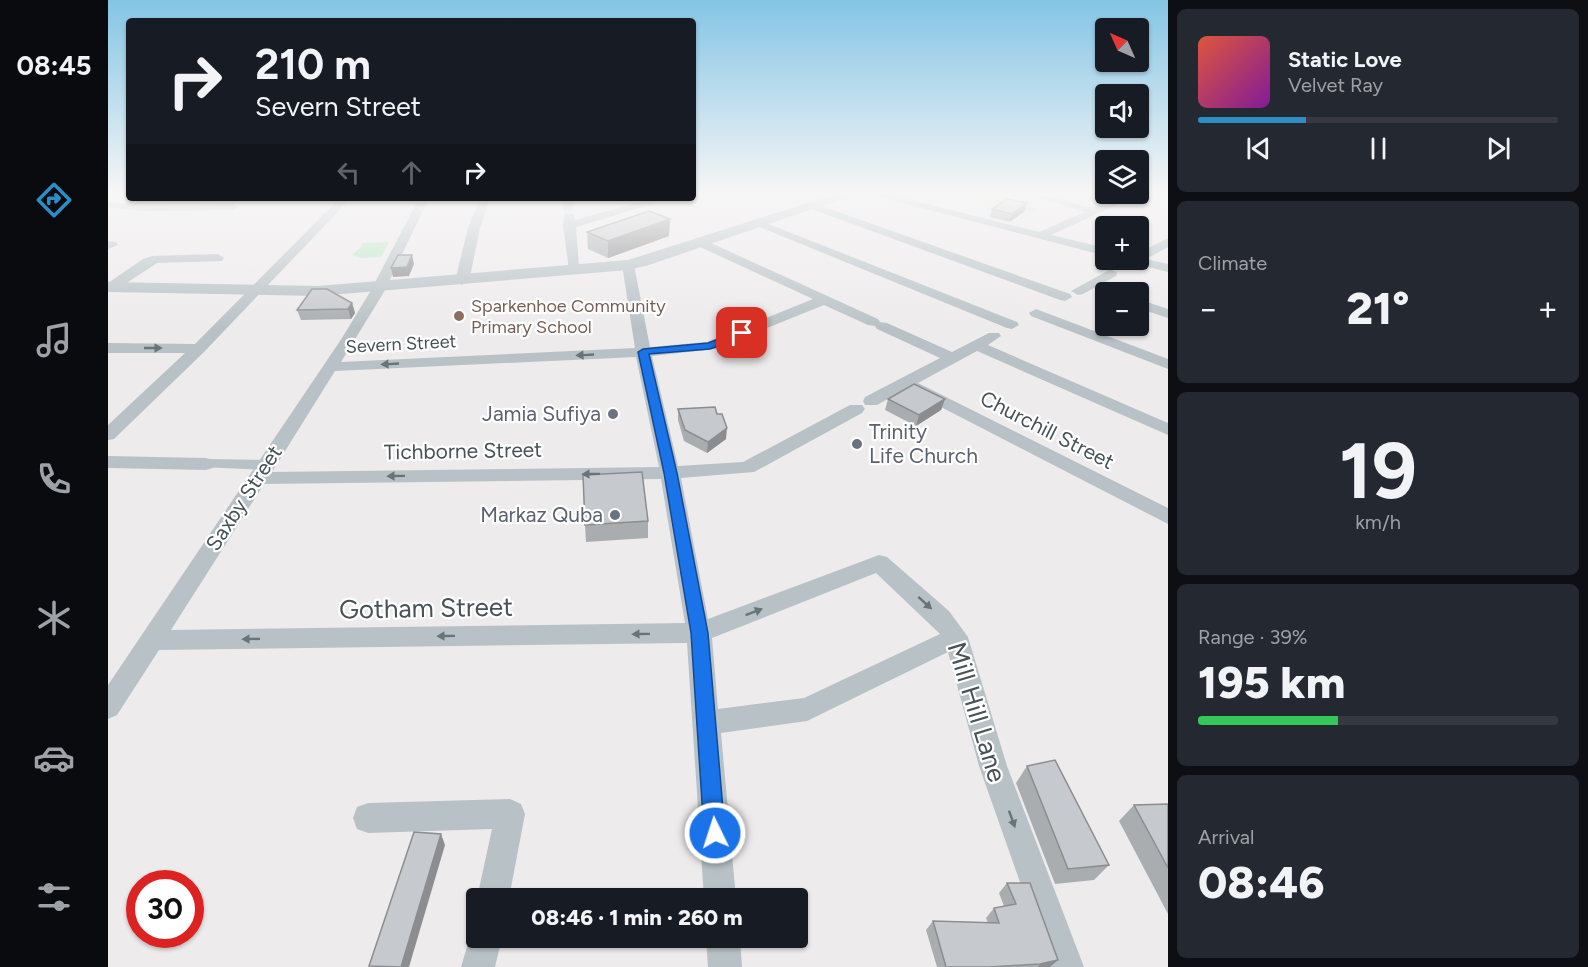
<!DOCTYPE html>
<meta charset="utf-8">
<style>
:root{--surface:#171b24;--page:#242831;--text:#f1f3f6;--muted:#9ea1a6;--line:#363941;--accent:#2c8dc7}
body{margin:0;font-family:Figtree,sans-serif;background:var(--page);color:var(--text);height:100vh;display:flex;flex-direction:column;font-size:22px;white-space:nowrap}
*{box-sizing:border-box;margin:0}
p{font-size:20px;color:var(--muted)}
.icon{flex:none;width:33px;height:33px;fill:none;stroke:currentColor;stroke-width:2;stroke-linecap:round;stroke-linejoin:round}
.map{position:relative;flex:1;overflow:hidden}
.panel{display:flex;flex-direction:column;gap:9px;padding:9px;background:#0d0f14;width:420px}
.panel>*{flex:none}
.hud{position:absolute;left:18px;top:18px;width:570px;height:183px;border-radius:6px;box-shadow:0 2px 4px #0004;background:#171b24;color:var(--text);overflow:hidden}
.needle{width:39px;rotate:315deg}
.controls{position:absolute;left:987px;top:18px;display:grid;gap:12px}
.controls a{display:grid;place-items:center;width:54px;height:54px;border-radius:6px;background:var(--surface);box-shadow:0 2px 4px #0004;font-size:30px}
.speed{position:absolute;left:18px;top:870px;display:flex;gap:12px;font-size:30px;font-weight:700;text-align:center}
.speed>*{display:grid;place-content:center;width:78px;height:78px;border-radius:50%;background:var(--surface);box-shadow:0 2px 4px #0004;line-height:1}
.speed .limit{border:9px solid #d22;background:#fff;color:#111}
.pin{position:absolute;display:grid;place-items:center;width:51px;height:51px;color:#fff;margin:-26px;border-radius:12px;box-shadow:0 3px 9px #0006}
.me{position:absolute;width:66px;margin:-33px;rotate:356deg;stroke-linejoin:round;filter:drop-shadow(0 0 4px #0008)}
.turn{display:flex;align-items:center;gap:21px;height:126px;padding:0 30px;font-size:27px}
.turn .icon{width:78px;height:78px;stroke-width:2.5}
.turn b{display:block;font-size:42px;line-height:51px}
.lanes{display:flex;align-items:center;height:57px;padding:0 30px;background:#0003;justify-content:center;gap:30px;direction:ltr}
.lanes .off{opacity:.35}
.big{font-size:45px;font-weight:800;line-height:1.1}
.panel .card{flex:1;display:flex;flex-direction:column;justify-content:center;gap:9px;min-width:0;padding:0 21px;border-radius:9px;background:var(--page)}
.panel .dial{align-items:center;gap:0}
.dial b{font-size:78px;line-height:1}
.song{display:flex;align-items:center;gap:18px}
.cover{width:72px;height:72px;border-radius:9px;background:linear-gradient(135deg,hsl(10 70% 55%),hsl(290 70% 35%))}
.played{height:6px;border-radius:3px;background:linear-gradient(90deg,var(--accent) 30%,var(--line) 30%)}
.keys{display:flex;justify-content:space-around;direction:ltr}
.heat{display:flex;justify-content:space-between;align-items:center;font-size:33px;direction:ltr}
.charge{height:9px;border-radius:4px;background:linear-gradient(90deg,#34c759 39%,var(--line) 0)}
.trip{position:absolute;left:358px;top:888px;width:342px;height:60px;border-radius:6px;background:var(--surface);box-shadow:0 2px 4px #0004;font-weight:800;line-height:60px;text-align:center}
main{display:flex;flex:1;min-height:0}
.tabs{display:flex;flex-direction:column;width:108px;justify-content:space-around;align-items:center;background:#090b0e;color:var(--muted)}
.tabs .icon{width:42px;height:42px}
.tabs .current{color:var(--accent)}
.tabs b{font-size:27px;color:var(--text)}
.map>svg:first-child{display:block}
.green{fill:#bde8c5}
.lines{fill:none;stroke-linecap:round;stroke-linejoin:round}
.pedestrian{fill:#b8c2c6;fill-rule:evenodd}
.minor{fill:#b8c2c6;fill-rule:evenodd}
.tertiary{fill:#b8c2c6;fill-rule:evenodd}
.wall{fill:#aaadb0}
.shaded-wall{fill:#8b8d90}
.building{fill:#c6c9cd;stroke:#8b8d90;stroke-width:1.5}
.oneway{fill:#687478}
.route{fill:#1a73e8;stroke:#114b97;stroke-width:1.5}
.education-dot{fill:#8d6e63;stroke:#fff;stroke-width:2}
.worship-dot{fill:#6b7280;stroke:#fff;stroke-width:2}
.labels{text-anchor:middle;stroke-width:4.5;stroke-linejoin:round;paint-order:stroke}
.far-education-label{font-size:18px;fill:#785e54;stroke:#fff;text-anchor:start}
.far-street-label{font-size:18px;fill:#465256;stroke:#fff}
.worship-label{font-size:21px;fill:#5b616d;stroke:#fff;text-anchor:end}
.street-label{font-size:21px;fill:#465256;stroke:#fff}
.near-street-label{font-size:26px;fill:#465256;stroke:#fff}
</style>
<main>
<nav class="tabs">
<b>08:45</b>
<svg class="icon current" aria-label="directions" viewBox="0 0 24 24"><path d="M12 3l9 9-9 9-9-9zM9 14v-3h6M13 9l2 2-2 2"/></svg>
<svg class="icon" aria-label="music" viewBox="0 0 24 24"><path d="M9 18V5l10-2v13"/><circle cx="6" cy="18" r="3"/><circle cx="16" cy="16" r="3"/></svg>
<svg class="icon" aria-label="phone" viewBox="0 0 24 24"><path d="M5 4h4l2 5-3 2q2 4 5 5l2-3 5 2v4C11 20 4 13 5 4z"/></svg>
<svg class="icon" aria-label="climate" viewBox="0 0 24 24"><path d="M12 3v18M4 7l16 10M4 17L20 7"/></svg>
<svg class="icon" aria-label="car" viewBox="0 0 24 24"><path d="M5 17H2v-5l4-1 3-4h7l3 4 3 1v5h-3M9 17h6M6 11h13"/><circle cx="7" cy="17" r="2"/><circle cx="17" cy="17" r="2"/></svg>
<svg class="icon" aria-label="filters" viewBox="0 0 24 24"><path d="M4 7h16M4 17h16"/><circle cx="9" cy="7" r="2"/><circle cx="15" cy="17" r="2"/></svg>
</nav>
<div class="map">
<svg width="1060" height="967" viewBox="0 0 1060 967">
<rect width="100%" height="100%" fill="#eeebec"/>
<!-- green -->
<g class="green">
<polygon points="836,192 876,192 930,209 924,212"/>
<polygon points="281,242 273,257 253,258 244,255 253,247 254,243"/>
</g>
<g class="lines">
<!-- pedestrian -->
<polygon class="pedestrian" points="98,459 157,460 164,465 157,470 93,467 91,464"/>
<!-- minor -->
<g class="minor">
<path d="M752,192H771L931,232L977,212L915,192C942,192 961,205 985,207C1000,208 1015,191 1032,194L943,235L998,248V256Z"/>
<polygon points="232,198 243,198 96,352 6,439 0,440 0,425 77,353 0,353 0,343 87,344"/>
<path d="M311,198H321L276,292L233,362L527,348L514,265L520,261L526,265L542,347L599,342L705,299L590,246L588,243L594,239L770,319L772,322L779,323L844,352L881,333H891L893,336L880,345L1060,423V435L869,351L810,383L1060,508V524L798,389L769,405H757L755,401L757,397L832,358L769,329L767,326L760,325L716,305L607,349L544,356L570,466L635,462L742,405H754L757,409L754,413L646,472L573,478L600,619L771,555L779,557L841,611L860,637L899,766L976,967H942L871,766L840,652L699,721L613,733L628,898H596L579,643L51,650L9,715L0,719V685L234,338L262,292ZM528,357L551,467L164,472L227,371ZM553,479L577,623L63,630L156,484ZM768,573L832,634L696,698L610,709L604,638Z"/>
<polygon points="372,198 382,198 372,228 361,281 354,285 347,281 360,228"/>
<polygon points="456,198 466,198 464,210 456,210 455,208"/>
<polygon points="546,198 563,198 468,227 471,267 469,270 461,270 455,225 457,214 465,214 467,220"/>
<polygon points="3,202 36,205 125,204 130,207 125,210 36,211 0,207 0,203"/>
<polygon points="705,203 962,294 964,297 957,301 952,300 701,208 701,204"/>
<polygon points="653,221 909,322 911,325 904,329 899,328 649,226 647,224"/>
<polygon points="1060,238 1060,247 1038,259 1060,264 1060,272 1025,263 1023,260 1030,260 1030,253"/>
<polygon points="0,241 8,242 10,245 0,249"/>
<polygon points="110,254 116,258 114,261 49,263 8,290 0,290 0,283 35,259 44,256"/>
<polygon points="1003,269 1009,273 1008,276 975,294 970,295 963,291"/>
<polygon points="1030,299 1060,309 1060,318 1030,308"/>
<polygon points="928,309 1060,359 1060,369 923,316 921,313"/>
<polygon points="0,456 98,458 105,460 107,464 105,468 98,470 0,468"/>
<polygon points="402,799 413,804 417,814 401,898 369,898 384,829 260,833 249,829 245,818 249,807 260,803"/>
<polygon points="369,924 369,938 394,938 387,967 353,967 365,926"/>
<polygon points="598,938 632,938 634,967 600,967"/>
</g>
<!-- tertiary -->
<polygon class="tertiary" points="734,192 754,192 541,265 520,270 210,296 0,292 0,282 210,286 520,260"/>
</g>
<!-- wall -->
<g class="wall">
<polygon points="919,203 916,212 901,222 882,217 884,209"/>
<polygon points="479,232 561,236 500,258 480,249"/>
<polygon points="244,303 247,313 243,319 193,320 189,310"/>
<polygon points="780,399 837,399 833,410 808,426 777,410"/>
<polygon points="570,409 609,414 618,439 599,453 576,441 570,420"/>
<polygon points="540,521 540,538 478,542 477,525"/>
<polygon points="919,766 1001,865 986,880 947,884 908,783"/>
<polygon points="1060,804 1060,914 1011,821 1026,805"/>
<polygon points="899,883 950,960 942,967 829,967 818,930 825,921 880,923 878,918 886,908 896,906 891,893"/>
</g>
<!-- shaded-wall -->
<g class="shaded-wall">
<polygon points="919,203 916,212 901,222 904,214"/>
<polygon points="562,219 561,236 500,258 500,241"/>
<polygon points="304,255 306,264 301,276 285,277 283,268"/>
<polygon points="244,303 247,313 243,319 240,309"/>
<polygon points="837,399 833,410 808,426 811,415"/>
<polygon points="619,428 618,439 599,453 600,442"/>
<polygon points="333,834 337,845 301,967 293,967"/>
<polygon points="950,960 942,967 930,967 932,964"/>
</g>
<!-- building -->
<g class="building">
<polygon points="899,199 919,203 904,214 884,209"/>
<polygon points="541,211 562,219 500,241 479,232"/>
<polygon points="290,255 304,255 299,267 283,268"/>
<polygon points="204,289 219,289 244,303 240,309 189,310"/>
<polygon points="806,384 837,399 811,415 780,399"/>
<polygon points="607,407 609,414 614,414 619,428 600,442 577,430 570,409"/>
<polygon points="534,472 540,521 477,525 475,475"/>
<polygon points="947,760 1001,865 960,869 919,766"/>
<polygon points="1060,804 1060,868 1026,805"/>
<polygon points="306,832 333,834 293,967 261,966"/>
<polygon points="899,883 922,883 950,960 932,964 881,967 838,967 825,921 891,923 886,908 908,904"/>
</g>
<!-- one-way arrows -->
<defs><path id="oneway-solid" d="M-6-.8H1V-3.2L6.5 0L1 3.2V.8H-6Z" transform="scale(1.5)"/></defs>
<g class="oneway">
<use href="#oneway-solid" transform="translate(45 348)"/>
<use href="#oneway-solid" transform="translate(477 355) rotate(177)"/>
<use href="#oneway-solid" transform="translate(282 364) rotate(177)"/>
<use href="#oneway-solid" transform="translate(483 474) rotate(179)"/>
<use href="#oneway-solid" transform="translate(288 476) rotate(179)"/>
<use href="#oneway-solid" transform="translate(817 603) rotate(42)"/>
<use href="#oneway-solid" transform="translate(646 612) rotate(-21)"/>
<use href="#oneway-solid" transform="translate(533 634) rotate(179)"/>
<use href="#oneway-solid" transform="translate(338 636) rotate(179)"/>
<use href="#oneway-solid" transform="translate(143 639) rotate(179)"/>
<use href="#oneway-solid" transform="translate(904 819) rotate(70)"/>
</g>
<!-- sky -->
<linearGradient id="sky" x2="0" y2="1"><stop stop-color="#84c5e5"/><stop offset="0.59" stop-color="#f7f6f6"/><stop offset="1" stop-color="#f7f6f6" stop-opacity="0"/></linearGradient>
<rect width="1060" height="328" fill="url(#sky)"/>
<!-- route -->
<polygon class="route" points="634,330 639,333 638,336 602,349 541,354 569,473 600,633 617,833 614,840 607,844 599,840 596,833 583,633 556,473 530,352 535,349 600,343"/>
<!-- markers -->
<circle class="education-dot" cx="351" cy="316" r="6"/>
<g class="worship-dot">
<circle cx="505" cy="414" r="6"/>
<circle cx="749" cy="444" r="6"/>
<circle cx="507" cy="515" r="6"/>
</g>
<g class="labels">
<!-- far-education labels -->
<g class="far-education-label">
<text x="363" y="312">Sparkenhoe Community<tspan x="363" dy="21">Primary School</tspan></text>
</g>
<!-- far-street labels -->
<g class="far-street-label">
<text transform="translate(293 344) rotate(-3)" y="6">Severn Street</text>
</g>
<!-- worship labels -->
<g class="worship-label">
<text x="493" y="421">Jamia Sufiya</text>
<text x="761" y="439" text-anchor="start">Trinity<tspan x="761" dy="24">Life Church</tspan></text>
<text x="495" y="522">Markaz Quba</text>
</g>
<!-- street labels -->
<g class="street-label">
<text transform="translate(939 430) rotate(27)" y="7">Churchill Street</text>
<text transform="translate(355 451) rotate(-1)" y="7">Tichborne Street</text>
<text transform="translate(136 498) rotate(-57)" y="7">Saxby Street</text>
</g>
<!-- near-street labels -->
<g class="near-street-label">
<text transform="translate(318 608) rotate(-1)" y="9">Gotham Street</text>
<text transform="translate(869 712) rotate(73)" y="9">Mill Hill Lane</text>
</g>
</g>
</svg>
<div class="controls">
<a><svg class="needle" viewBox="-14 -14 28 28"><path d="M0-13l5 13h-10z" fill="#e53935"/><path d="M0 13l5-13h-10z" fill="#9ea1a6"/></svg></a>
<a><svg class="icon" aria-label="sound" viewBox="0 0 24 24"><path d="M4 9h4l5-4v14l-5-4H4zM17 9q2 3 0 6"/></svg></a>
<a><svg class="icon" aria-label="layers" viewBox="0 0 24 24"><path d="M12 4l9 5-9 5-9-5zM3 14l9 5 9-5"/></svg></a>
<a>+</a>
<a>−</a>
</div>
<div class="speed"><div class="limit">30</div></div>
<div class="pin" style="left:634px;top:333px;background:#d93025"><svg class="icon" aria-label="arrive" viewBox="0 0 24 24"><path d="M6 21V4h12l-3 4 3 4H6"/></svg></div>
<svg class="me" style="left:607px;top:833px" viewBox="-20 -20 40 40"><circle r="17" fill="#1a73e8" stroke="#fff" stroke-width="3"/><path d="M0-11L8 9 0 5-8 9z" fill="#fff"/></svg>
<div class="trip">08:46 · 1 min · 260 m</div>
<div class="hud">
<div class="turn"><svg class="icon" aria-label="right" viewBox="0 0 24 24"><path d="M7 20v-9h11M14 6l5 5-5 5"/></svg><div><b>210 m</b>Severn Street</div></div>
<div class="lanes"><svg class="icon off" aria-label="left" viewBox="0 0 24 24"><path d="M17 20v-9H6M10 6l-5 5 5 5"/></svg><svg class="icon off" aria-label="ahead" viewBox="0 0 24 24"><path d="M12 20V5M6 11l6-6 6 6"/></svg><svg class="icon" aria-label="right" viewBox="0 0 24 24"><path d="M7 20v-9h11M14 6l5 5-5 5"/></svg></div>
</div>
</div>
<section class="panel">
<div class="card">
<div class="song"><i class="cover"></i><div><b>Static Love</b><p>Velvet Ray</p></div></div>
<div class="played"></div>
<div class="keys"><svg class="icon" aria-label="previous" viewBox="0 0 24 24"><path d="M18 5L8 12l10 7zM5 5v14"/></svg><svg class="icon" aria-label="pause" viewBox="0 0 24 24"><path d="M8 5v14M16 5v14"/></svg><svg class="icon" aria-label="next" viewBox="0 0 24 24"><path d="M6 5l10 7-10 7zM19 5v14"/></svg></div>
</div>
<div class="card"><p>Climate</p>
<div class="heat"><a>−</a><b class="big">21°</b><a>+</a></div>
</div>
<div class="card dial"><b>19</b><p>km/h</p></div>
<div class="card"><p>Range · 39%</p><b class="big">195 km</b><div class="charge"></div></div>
<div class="card"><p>Arrival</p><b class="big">08:46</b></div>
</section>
</main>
